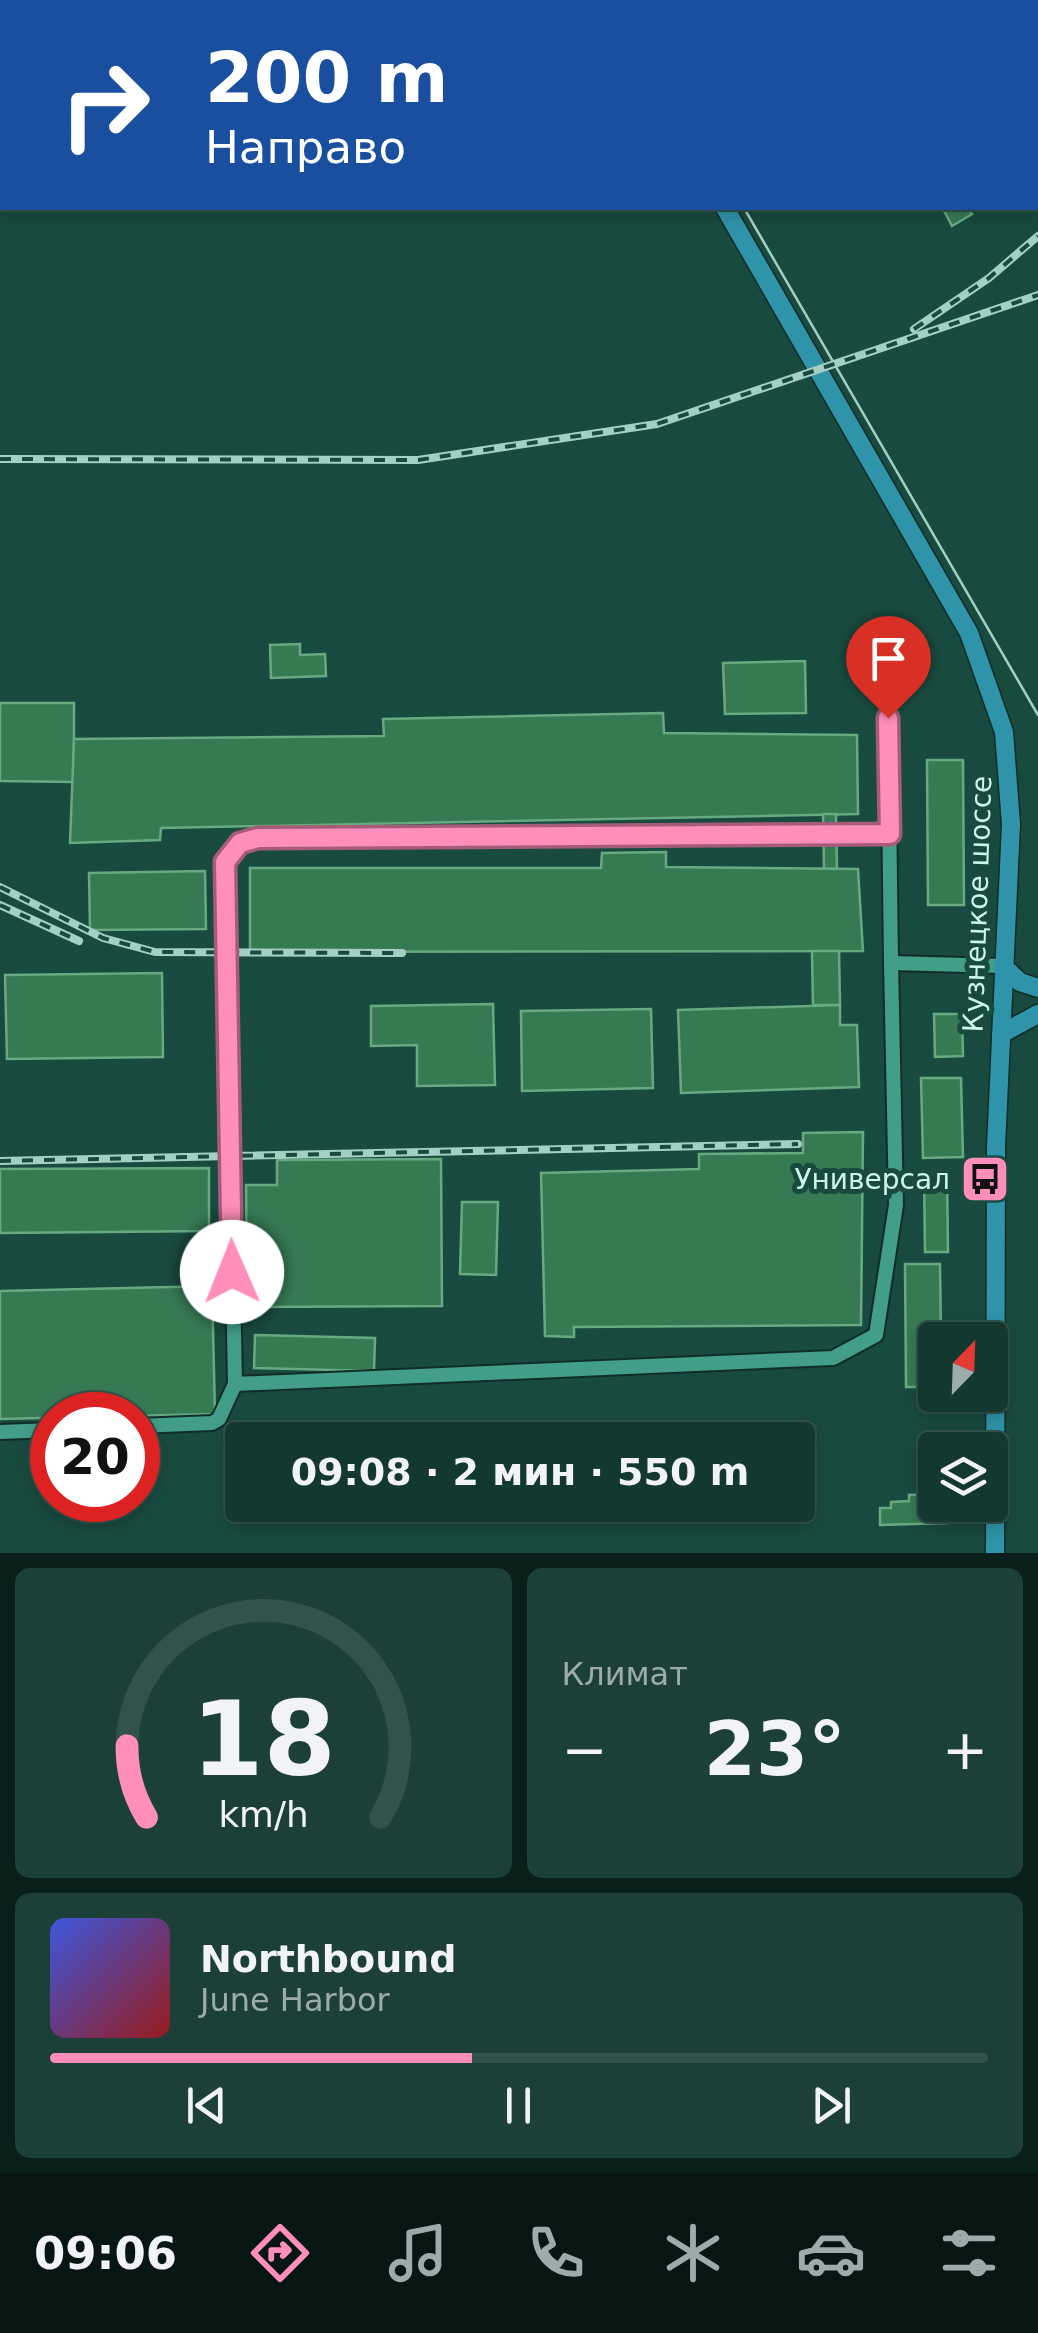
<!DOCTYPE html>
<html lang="ru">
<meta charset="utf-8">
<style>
:root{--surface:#13382f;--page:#1c3f37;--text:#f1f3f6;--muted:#9dacaa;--line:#32524b;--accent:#ff8eba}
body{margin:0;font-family:"DejaVu Sans",sans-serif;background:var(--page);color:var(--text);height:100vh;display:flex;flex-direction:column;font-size:38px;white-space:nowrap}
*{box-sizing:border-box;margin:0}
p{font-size:32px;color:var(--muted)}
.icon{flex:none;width:55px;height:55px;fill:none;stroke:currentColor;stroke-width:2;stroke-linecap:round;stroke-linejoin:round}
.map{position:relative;height:1553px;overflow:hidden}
.sheet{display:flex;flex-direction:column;gap:15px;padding:15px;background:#0a1f1a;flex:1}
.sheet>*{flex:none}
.hud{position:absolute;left:0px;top:0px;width:1040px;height:210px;box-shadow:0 5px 15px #0003,0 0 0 2px var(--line);background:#1a4fa0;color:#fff;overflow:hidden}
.needle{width:65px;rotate:23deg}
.controls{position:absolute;left:918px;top:1322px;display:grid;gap:20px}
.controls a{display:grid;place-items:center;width:90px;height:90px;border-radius:10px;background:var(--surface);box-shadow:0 5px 15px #0003,0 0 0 2px var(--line);font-size:50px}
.speed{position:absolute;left:30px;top:1392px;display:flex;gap:20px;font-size:50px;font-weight:700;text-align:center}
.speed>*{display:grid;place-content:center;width:130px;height:130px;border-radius:50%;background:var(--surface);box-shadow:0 5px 15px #0003,0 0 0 2px var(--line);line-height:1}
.speed .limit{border:15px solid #d22;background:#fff;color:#111}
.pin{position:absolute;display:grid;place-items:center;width:85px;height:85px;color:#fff;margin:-102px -42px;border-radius:50% 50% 50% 0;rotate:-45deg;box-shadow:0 0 10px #0007}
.pin .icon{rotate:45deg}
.me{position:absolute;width:110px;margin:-55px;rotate:359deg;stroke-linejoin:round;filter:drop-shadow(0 0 8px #0008)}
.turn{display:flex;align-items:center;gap:35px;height:210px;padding:0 40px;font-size:45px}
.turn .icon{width:130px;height:130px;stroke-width:2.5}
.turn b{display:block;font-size:70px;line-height:85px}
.big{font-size:75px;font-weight:700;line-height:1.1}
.sheet .tile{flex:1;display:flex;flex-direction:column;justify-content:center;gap:15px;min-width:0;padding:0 35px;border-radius:15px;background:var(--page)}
.sheet .dial{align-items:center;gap:0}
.dial svg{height:260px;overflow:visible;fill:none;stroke:var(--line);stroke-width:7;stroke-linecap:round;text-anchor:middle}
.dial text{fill:var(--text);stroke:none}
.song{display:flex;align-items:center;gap:30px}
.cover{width:120px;height:120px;border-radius:15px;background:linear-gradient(135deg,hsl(230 70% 55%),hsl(0 70% 35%))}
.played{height:10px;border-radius:5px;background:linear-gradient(90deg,var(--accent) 45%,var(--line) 45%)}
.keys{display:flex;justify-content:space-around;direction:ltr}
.heat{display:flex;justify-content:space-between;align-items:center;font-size:55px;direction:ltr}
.sheet .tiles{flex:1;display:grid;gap:15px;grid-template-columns:1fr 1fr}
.tile:last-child{grid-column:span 2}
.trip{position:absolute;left:225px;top:1422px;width:590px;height:100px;border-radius:10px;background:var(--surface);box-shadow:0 5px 15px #0003,0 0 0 2px var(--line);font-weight:700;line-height:100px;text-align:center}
.tabs{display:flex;height:160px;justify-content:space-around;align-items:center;background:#081613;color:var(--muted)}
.tabs .icon{width:70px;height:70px}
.tabs .on{color:var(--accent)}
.tabs b{font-size:45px;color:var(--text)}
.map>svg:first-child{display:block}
.building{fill:#367a54;stroke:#67aa82;stroke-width:2.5}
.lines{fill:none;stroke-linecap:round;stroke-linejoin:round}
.minor-casing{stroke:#102d26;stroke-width:18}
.major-casing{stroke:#102d26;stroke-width:21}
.minor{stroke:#429d89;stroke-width:14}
.major{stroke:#2f93aa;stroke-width:18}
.tram{stroke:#a4cfc3;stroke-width:2.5}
.rail-casing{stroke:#a4cfc3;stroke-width:8}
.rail{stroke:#194a3f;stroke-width:4;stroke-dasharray:11;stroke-linecap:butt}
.route-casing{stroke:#a65c79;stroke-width:25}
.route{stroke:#ff8eba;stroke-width:18}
.labels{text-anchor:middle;stroke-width:10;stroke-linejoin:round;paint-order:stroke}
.street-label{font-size:28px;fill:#ccf6ea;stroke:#194a3f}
.poi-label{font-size:28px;fill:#ccf6ea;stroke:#194a3f;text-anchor:end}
</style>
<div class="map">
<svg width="1038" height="1553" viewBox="0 0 1038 1553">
<rect width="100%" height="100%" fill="#194a3f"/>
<!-- building -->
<g class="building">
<polygon points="968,208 972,214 952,226 943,209"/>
<polygon points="300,644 300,655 325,654 326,676 271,678 270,645"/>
<polygon points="805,661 806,713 725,714 723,663"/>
<polygon points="0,703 74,703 74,782 0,781"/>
<polygon points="663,713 664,733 857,735 858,814 161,828 160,840 70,843 74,739 384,736 383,719"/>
<polygon points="927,760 963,760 964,905 928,905"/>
<polygon points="823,814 836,814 837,869 824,869"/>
<polygon points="666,852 666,867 858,869 863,951 250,952 250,868 601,868 602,853"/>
<polygon points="205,871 206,929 90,930 89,873"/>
<polygon points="812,951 839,951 840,1005 813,1005"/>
<polygon points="162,973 163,1057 7,1059 5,975"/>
<polygon points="493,1004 495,1085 417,1086 417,1045 371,1046 371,1006"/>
<polygon points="840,1005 840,1025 857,1025 859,1087 681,1093 678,1010"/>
<polygon points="651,1009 653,1088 522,1091 521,1011"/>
<polygon points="934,1014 962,1014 963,1056 935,1057"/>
<polygon points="921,1078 961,1078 963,1157 923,1158"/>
<polygon points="863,1132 861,1325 574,1327 574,1337 545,1336 541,1173 699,1169 699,1154 803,1153 803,1133"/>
<polygon points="441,1159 442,1306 247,1307 246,1185 277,1185 277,1160"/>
<polygon points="209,1168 209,1231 0,1233 0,1169"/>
<polygon points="924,1173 947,1173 948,1252 925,1252"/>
<polygon points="462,1202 498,1202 496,1275 460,1274"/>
<polygon points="905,1264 940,1264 941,1340 935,1340 935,1387 906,1387"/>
<polygon points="212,1286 215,1414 0,1419 0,1291"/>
<polygon points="255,1335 375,1338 374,1371 254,1368"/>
<polygon points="935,1494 935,1505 947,1505 948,1523 880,1525 880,1508 891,1508 891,1502 909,1501 909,1495"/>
</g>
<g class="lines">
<!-- minor casing -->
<g class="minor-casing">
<g id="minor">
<polyline points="670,0 672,2"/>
<polyline points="888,718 891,963 1003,966"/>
<polyline points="890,834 258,838 240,843 225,862 235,1384 833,1358 876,1335 896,1205 891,963"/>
<polyline points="138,1426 212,1423 219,1419 235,1384"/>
<polyline points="0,1432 52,1430"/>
</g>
</g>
<!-- major casing -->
<g class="major-casing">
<g id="major">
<polyline points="603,0 605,2"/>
<polyline points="725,208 969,633 1004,732 1011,824 996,1147 995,1553"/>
<polyline points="1003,966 1020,982 1038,988"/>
<polyline points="1001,1034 1038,1014"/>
</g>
</g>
<!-- minor -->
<use href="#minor" class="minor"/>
<!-- major -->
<use href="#major" class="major"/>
<!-- tram -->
<g class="tram">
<polyline points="624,0 626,2"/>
<polyline points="744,208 1038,715"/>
</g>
<!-- rail casing -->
<g class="rail-casing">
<g id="rail">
<polyline points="914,329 989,278 1038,236"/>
<polyline points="0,459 418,460 657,424 1038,295"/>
<polyline points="0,887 103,938 155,952 402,953"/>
<polyline points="0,905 79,941"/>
<polyline points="0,1161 798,1144"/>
</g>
</g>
<!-- rail -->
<use href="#rail" class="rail"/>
</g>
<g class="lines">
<!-- route casing -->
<g class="route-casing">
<polyline id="route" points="232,1272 225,862 240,843 258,838 890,834 888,718"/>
</g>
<!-- route -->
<use href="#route" class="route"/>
</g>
<!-- icons -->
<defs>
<g id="bus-square" transform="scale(2.5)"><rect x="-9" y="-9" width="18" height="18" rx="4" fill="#ff8eba" stroke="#194a3f"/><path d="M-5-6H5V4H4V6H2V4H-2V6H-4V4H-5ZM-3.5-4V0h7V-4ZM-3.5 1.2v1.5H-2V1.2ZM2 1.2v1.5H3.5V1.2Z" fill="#111"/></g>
</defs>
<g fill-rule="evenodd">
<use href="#bus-square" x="985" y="1179"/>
</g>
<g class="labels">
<!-- street labels -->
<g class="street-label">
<text transform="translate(977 904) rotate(-88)" y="10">Кузнецкое шоссе</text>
</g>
<!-- poi labels -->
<g class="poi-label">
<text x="950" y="1189">Универсал</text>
</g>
</g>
</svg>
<div class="controls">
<a><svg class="needle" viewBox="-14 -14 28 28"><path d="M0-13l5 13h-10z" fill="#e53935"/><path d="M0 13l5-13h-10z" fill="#9dacaa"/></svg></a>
<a><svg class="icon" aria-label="layers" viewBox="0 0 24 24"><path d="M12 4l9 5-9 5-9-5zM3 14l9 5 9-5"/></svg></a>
</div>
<div class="speed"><div class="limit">20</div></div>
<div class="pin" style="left:888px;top:718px;background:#d93025"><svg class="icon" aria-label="arrive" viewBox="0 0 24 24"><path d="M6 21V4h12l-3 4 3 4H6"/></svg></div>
<svg class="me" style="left:232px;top:1272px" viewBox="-20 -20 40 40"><circle r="19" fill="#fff"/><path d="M0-13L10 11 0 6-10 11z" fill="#ff8eba"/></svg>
<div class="trip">09:08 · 2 мин · 550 m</div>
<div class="hud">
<div class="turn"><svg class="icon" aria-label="right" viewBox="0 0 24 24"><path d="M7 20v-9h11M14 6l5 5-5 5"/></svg><div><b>200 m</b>Направо</div></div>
</div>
</div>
<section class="sheet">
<div class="tiles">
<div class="tile dial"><svg viewBox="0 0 100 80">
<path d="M14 69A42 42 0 1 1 86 69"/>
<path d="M14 69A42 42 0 0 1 8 47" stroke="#ff8eba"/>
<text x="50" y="56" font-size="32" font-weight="700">18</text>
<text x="50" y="72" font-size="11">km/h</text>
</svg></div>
<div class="tile"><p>Климат</p>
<div class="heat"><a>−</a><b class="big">23°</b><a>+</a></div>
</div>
<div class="tile">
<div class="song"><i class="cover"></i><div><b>Northbound</b><p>June Harbor</p></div></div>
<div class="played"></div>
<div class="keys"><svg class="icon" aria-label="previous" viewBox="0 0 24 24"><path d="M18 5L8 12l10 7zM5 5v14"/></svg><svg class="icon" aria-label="pause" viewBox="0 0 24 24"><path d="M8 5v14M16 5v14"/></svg><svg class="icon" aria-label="next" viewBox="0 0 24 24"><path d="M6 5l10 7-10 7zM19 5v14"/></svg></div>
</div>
</div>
</section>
<nav class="tabs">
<b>09:06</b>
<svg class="icon on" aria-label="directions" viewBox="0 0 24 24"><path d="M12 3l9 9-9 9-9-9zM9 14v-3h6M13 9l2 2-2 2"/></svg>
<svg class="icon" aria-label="music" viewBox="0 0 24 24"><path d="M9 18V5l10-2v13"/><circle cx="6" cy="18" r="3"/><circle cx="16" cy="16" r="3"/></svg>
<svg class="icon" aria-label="phone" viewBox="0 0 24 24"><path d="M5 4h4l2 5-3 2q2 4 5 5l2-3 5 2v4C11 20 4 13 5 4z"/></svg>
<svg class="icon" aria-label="climate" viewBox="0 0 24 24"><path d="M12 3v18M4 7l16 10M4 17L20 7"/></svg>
<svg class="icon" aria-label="car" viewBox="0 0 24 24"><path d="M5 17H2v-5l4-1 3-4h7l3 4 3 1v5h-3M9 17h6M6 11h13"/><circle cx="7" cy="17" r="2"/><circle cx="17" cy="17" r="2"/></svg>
<svg class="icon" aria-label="filters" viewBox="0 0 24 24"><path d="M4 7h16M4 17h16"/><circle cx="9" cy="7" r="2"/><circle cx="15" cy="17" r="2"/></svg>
</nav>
